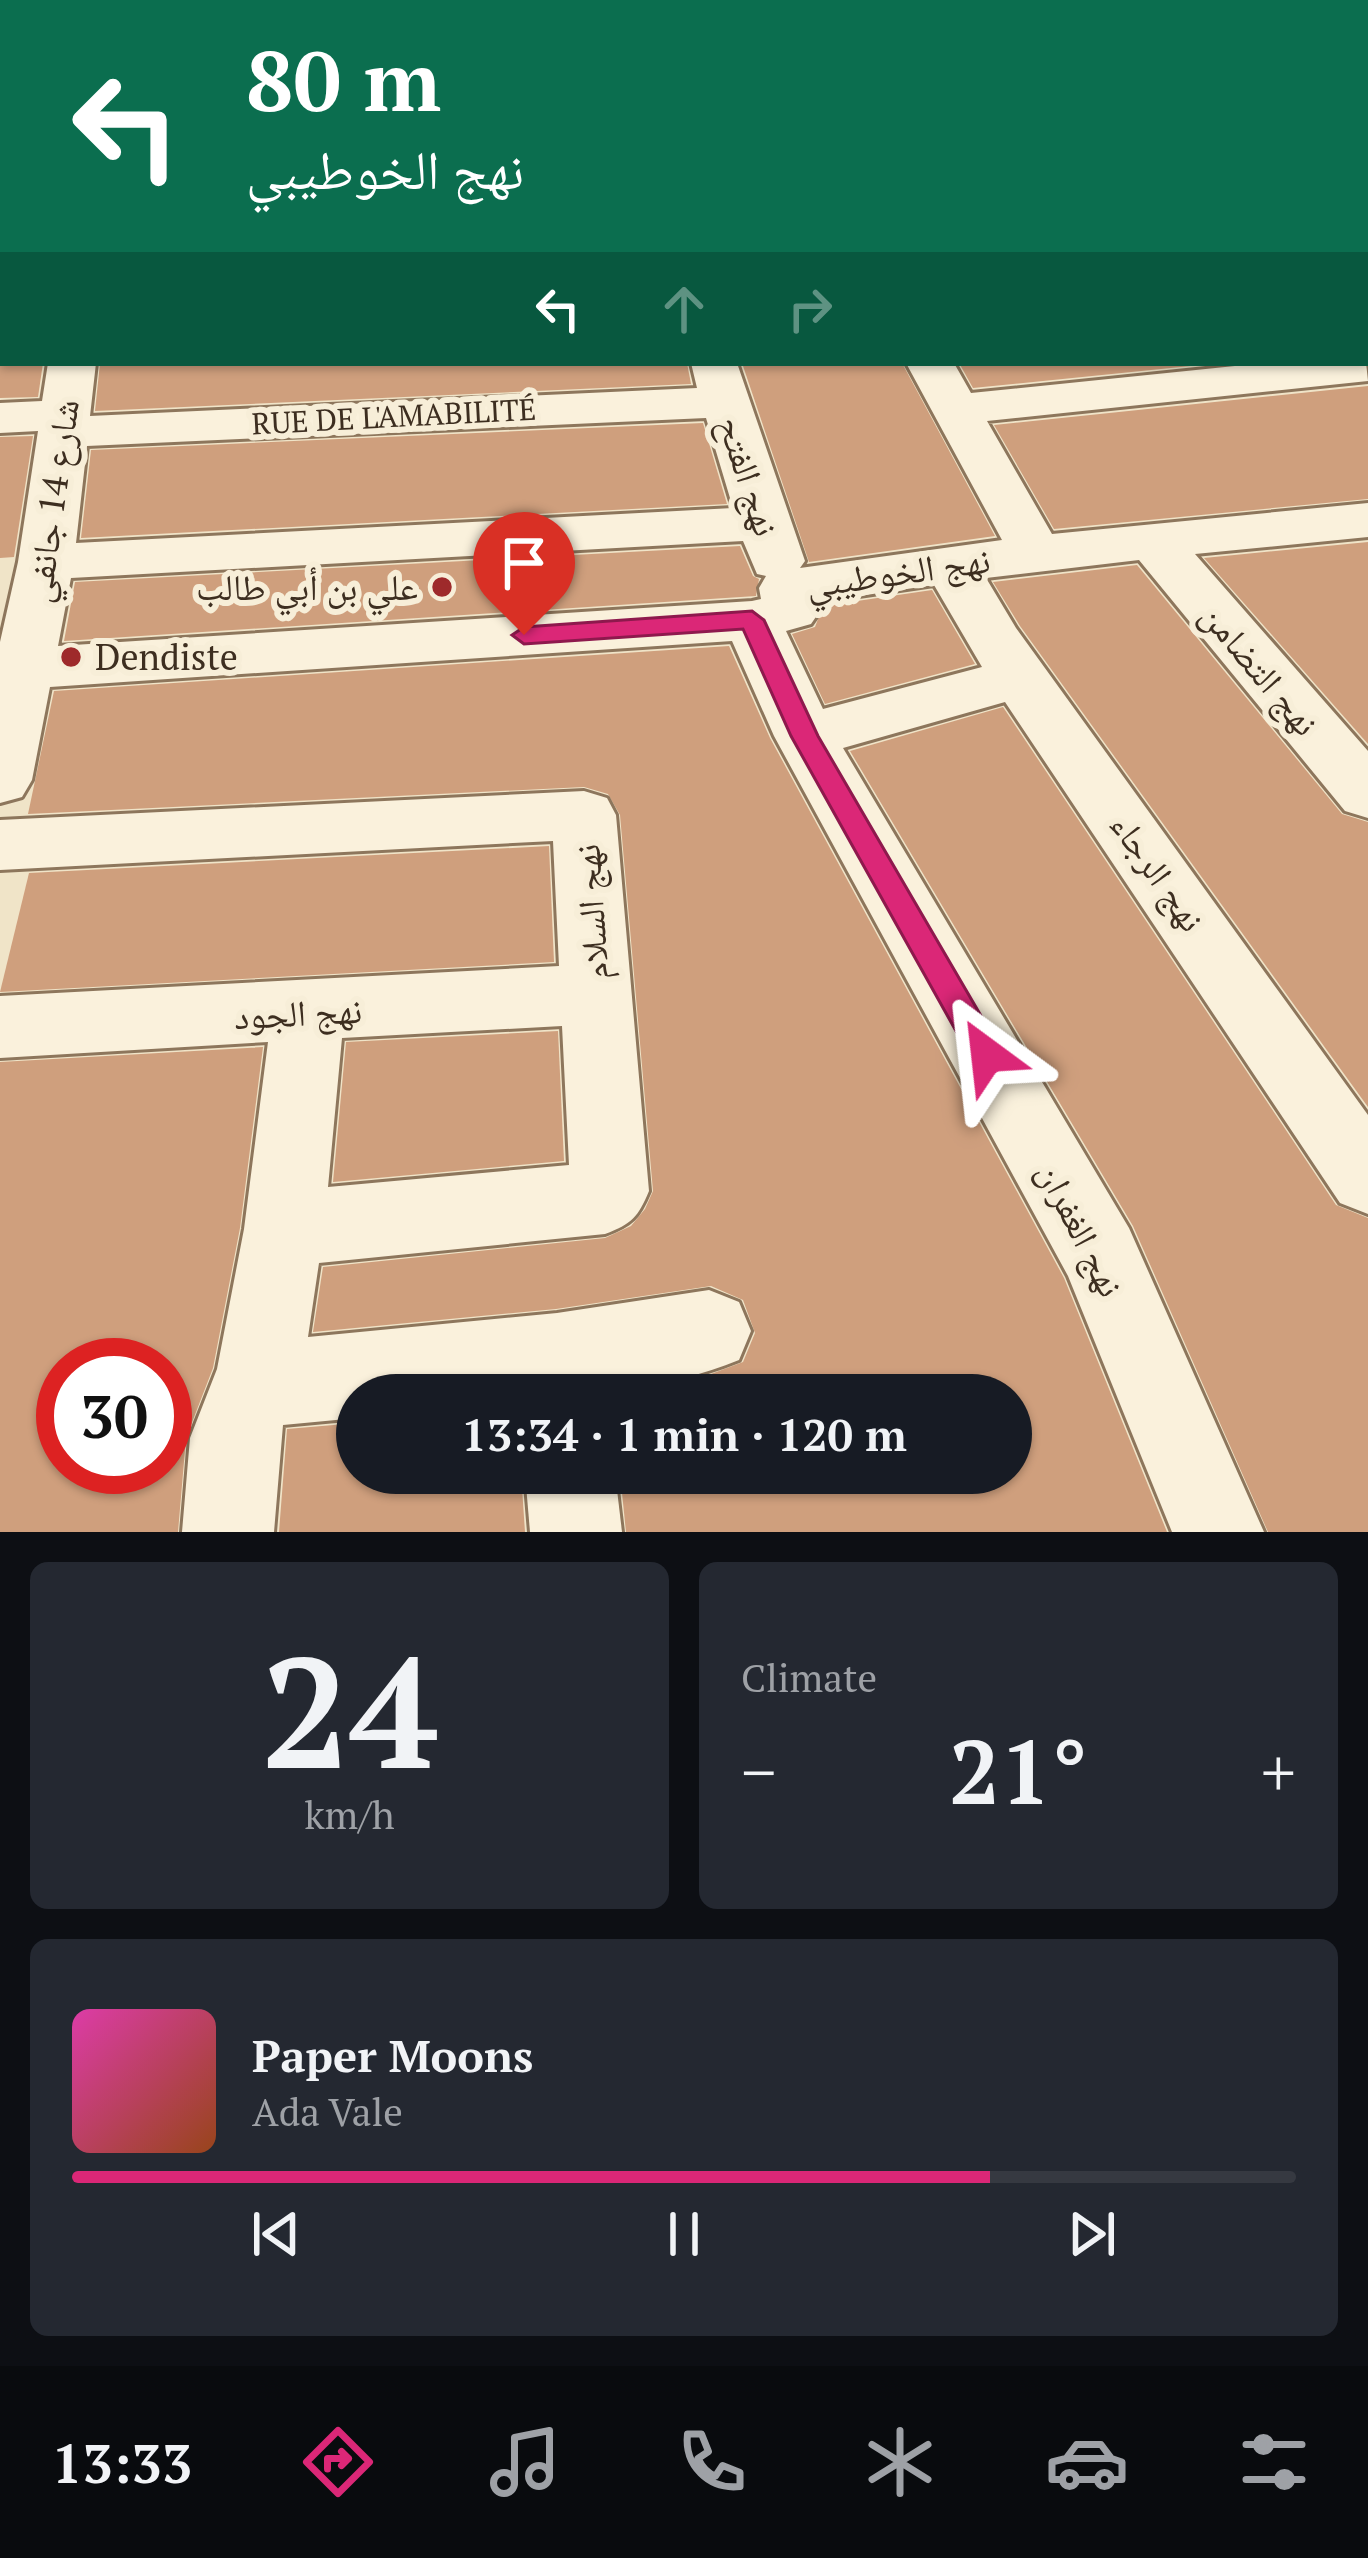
<!DOCTYPE html>
<meta charset="utf-8">
<style>
:root{--surface:#171b24;--page:#242831;--text:#f1f3f6;--muted:#9ea1a6;--line:#363941;--accent:#db2777}
body{margin:0;font-family:"PT Serif","Noto Naskh Arabic",serif;background:var(--page);color:var(--text);height:100vh;display:flex;flex-direction:column;font-size:45px;white-space:nowrap}
*{box-sizing:border-box;margin:0}
p{font-size:39px;color:var(--muted)}
.icon{flex:none;width:66px;height:66px;fill:none;stroke:currentColor;stroke-width:2;stroke-linecap:round;stroke-linejoin:round}
.map{position:relative;height:1532px;overflow:hidden}
.drawer{display:flex;flex-direction:column;gap:30px;padding:30px;background:#0d0f14;flex:1}
.drawer>*{flex:none}
.hud{position:absolute;left:0px;top:0px;width:1368px;height:366px;box-shadow:0 3px 9px #0004;background:#0b6e4f;color:#fff;overflow:hidden}
.speed{position:absolute;left:36px;top:1338px;display:flex;gap:24px;font-size:60px;font-weight:700;text-align:center}
.speed>*{display:grid;place-content:center;width:156px;height:156px;border-radius:50%;background:var(--surface);box-shadow:0 3px 9px #0004;line-height:1}
.speed .limit{border:18px solid #d22;background:#fff;color:#111}
.pin{position:absolute;display:grid;place-items:center;width:102px;height:102px;color:#fff;margin:-123px -51px;border-radius:50% 50% 50% 0;rotate:-45deg;box-shadow:0 0 12px #0007}
.pin .icon{rotate:45deg}
.me{position:absolute;width:132px;margin:-66px;rotate:330deg;stroke-linejoin:round;filter:drop-shadow(0 0 9px #0008)}
.turn{display:flex;align-items:center;gap:42px;height:252px;padding:0 48px;font-size:54px}
.turn .icon{width:156px;height:156px;stroke-width:2.5}
.turn b{display:block;font-size:84px;line-height:102px}
.lanes{display:flex;align-items:center;height:114px;padding:0 48px;background:#0003;justify-content:center;gap:60px;direction:ltr}
.lanes .off{opacity:.35}
.big{font-size:90px;font-weight:700;line-height:1.1}
.drawer .card{flex:1;display:flex;flex-direction:column;justify-content:center;gap:18px;min-width:0;padding:0 42px;border-radius:18px;background:var(--page)}
.drawer .dial{align-items:center;gap:0}
.dial b{font-size:156px;line-height:1}
.song{display:flex;align-items:center;gap:36px}
.cover{width:144px;height:144px;border-radius:18px;background:linear-gradient(135deg,hsl(320 70% 55%),hsl(20 70% 35%))}
.played{height:12px;border-radius:6px;background:linear-gradient(90deg,var(--accent) 75%,var(--line) 75%)}
.keys{display:flex;justify-content:space-around;direction:ltr}
.heat{display:flex;justify-content:space-between;align-items:center;font-size:66px;direction:ltr}
.drawer .tiles{flex:1;display:grid;gap:30px;grid-template-columns:1fr 1fr}
.card:last-child{grid-column:span 2}
.trip{position:absolute;left:336px;top:1374px;width:696px;height:120px;border-radius:60px;background:var(--surface);box-shadow:0 3px 9px #0004;font-weight:700;line-height:120px;text-align:center}
.tabs{display:flex;height:192px;justify-content:space-around;align-items:center;background:#090b0e;color:var(--muted)}
.tabs .icon{width:84px;height:84px}
.tabs .on{color:var(--accent)}
.tabs b{font-size:54px;color:var(--text)}
.map>svg:first-child{display:block}
.building{fill:#cf9f7d;fill-rule:evenodd}
.lines{fill:none;stroke-linecap:round;stroke-linejoin:round}
.minor-casing{stroke:#8d765c;stroke-width:6}
.minor{fill:#faf1dc;fill-rule:evenodd}
.route{fill:#db2777;stroke:#8e194d;stroke-width:3}
.poi-dot{fill:#9e2a2b;stroke:#f7eed8;stroke-width:4.5}
.labels{text-anchor:middle;stroke-width:12;stroke-linejoin:round;paint-order:stroke}
.far-street-label{font-size:30px;fill:#3d2e20;stroke:#f7eed8}
.street-label{font-size:36px;fill:#3d2e20;stroke:#f7eed8}
.poi-label{font-size:36px;fill:#3d2e20;stroke:#f7eed8;text-anchor:end}
</style>
<div class="map">
<svg width="1368" height="1532" viewBox="0 0 1368 1532">
<rect width="100%" height="100%" fill="#f0e4c8"/>
<!-- building -->
<g class="building">
<polygon points="0,363 43,363 38,397 0,398"/>
<polygon points="100,363 687,363 691,384 95,411"/>
<polygon points="742,363 902,363 995,536 809,562"/>
<polygon points="959,363 1220,363 973,388"/>
<polygon points="1368,386 1368,499 1054,529 994,425"/>
<polygon points="703,423 727,504 81,538 91,450"/>
<polygon points="33,436 14,557 0,558 0,437"/>
<polygon points="1368,542 1368,744 1204,558"/>
<polygon points="740,546 753,576 759,579 756,596 64,641 75,582"/>
<polygon points="1137,565 1342,814 1368,822 1368,1107 1020,626 993,582"/>
<polygon points="932,590 975,664 825,704 792,634 815,627 823,606"/>
<polygon points="729,646 770,738 1064,1278 1167,1532 626,1532 620,1473 1011,1473 1011,1395 612,1395 695,1380 743,1362 755,1333 743,1300 711,1286 556,1309 313,1332 323,1267 605,1238 631,1226 645,1209 653,1191 620,815 608,794 584,787 28,814 54,691"/>
<polygon points="1003,707 1336,1205 1368,1218 1368,1532 1268,1532 1133,1226 850,751"/>
<polygon points="549,846 554,962 0,992 29,873"/>
<polygon points="558,1031 564,1161 333,1182 346,1042"/>
<path d="M263,1047L240,1228L213,1368L186,1438L178,1532H0V1062ZM63,1365H165V1467H63Z"/>
<polygon points="357,1423 357,1473 521,1473 525,1532 279,1532 287,1429"/>
</g>
<g class="lines">
<!-- minor casing -->
<g class="minor-casing">
<g id="minor">
<rect x="256" y="0" width="34" height="3"/>
<rect x="426" y="0" width="34" height="3"/>
<polygon points="606,0 640,0 641,3 607,3"/>
<polygon points="853,0 887,0 889,3 855,3"/>
<polygon points="1144,0 1218,0 1142,3"/>
<polygon points="1365,46 1368,47 1368,70 1365,69"/>
<rect x="1365" y="118" width="3" height="24"/>
<rect x="0" y="158" width="3" height="24"/>
<rect x="1365" y="175" width="3" height="24"/>
<polygon points="1368,246 1368,272 1365,273 1365,247"/>
<rect x="0" y="267" width="3" height="26"/>
<path d="M1365,353L1368,381L987,421L1052,534L1368,503V537L1195,554L1368,751V818L1345,811L1139,560L986,578L1016,628L1368,1115V1214L1340,1203L1005,702L843,748L1129,1228L1264,1532H1172L1068,1276L774,736L732,641L50,687L32,780L22,797L0,803V642L18,562L38,431L0,433V403L42,401L48,363H96L90,416L697,388L691,363H737L805,561L800,568L1002,540L906,363H954L971,393L1264,363H1365ZM706,418L733,508L76,543L87,446ZM743,541L757,574L766,576L759,588L761,599L752,601L58,646L71,578ZM934,585L982,667L823,709L786,631L811,624L820,611L818,602Z"/>
<path d="M584,791L607,798L616,815L649,1191C638,1217 632,1224 605,1234L319,1263L308,1337L557,1313L709,1290L739,1302L751,1331L739,1360C621,1408 482,1395 357,1395V1418L283,1425L274,1532H182L190,1438L217,1369L244,1229L268,1042L0,1058V996L559,966L553,841L0,870V820ZM562,1026L569,1165L328,1187L342,1038Z"/>
<polygon points="525,1473 615,1473 622,1532 530,1532"/>
</g>
</g>
<!-- minor -->
<use href="#minor" class="minor"/>
</g>
<!-- route -->
<polygon class="route" points="752,611 764,620 818,736 998,1045 1003,1055 998,1065 987,1069 975,1065 791,736 743,629 524,644 512,635 524,627"/>
<!-- markers -->
<g class="poi-dot">
<circle cx="442" cy="587" r="12"/>
<circle cx="71" cy="657" r="12"/>
</g>
<g class="labels">
<!-- far-street labels -->
<g class="far-street-label">
<text transform="translate(394 417) rotate(-3)" y="10">RUE DE L'AMABILITÉ</text>
</g>
<!-- street labels -->
<g class="street-label">
<text transform="translate(749 476) rotate(72)" y="13">نهج الفتح</text>
<text transform="translate(52 501) rotate(-82)" y="13">شارع 14 جانفي</text>
<text transform="translate(898 572) rotate(-8)" y="13">نهج الخوطيبي</text>
<text transform="translate(1260 669) rotate(50)" y="13">نهج التضامن</text>
<text transform="translate(1158 872) rotate(55)" y="13">نهج الرجاء</text>
<text transform="translate(591 912) rotate(-94)" y="13">نهج السلام</text>
<text transform="translate(298 1013) rotate(-3)" y="13">نهج الجود</text>
<text transform="translate(1081 1229) rotate(63)" y="13">نهج الغفران</text>
</g>
<!-- poi labels -->
<g class="poi-label">
<text x="418" y="600">علي بن أبي طالب</text>
<text x="95" y="670" text-anchor="start">Dendiste</text>
</g>
</g>
</svg>
<div class="speed"><div class="limit">30</div></div>
<div class="pin" style="left:524px;top:635px;background:#d93025"><svg class="icon" aria-label="arrive" viewBox="0 0 24 24"><path d="M6 21V4h12l-3 4 3 4H6"/></svg></div>
<svg class="me" style="left:987px;top:1055px" viewBox="-20 -20 40 40"><path d="M0-17L14 15 0 8-14 15z" fill="#db2777" stroke="#fff" stroke-width="4"/></svg>
<div class="trip">13:34 · 1 min · 120 m</div>
<div class="hud">
<div class="turn"><svg class="icon" aria-label="left" viewBox="0 0 24 24"><path d="M17 20v-9H6M10 6l-5 5 5 5"/></svg><div><b>80 m</b>نهج الخوطيبي</div></div>
<div class="lanes"><svg class="icon" aria-label="left" viewBox="0 0 24 24"><path d="M17 20v-9H6M10 6l-5 5 5 5"/></svg><svg class="icon off" aria-label="ahead" viewBox="0 0 24 24"><path d="M12 20V5M6 11l6-6 6 6"/></svg><svg class="icon off" aria-label="right" viewBox="0 0 24 24"><path d="M7 20v-9h11M14 6l5 5-5 5"/></svg></div>
</div>
</div>
<section class="drawer">
<div class="tiles">
<div class="card dial"><b>24</b><p>km/h</p></div>
<div class="card"><p>Climate</p>
<div class="heat"><a>−</a><b class="big">21°</b><a>+</a></div>
</div>
<div class="card">
<div class="song"><i class="cover"></i><div><b>Paper Moons</b><p>Ada Vale</p></div></div>
<div class="played"></div>
<div class="keys"><svg class="icon" aria-label="previous" viewBox="0 0 24 24"><path d="M18 5L8 12l10 7zM5 5v14"/></svg><svg class="icon" aria-label="pause" viewBox="0 0 24 24"><path d="M8 5v14M16 5v14"/></svg><svg class="icon" aria-label="next" viewBox="0 0 24 24"><path d="M6 5l10 7-10 7zM19 5v14"/></svg></div>
</div>
</div>
</section>
<nav class="tabs">
<b>13:33</b>
<svg class="icon on" aria-label="directions" viewBox="0 0 24 24"><path d="M12 3l9 9-9 9-9-9zM9 14v-3h6M13 9l2 2-2 2"/></svg>
<svg class="icon" aria-label="music" viewBox="0 0 24 24"><path d="M9 18V5l10-2v13"/><circle cx="6" cy="18" r="3"/><circle cx="16" cy="16" r="3"/></svg>
<svg class="icon" aria-label="phone" viewBox="0 0 24 24"><path d="M5 4h4l2 5-3 2q2 4 5 5l2-3 5 2v4C11 20 4 13 5 4z"/></svg>
<svg class="icon" aria-label="climate" viewBox="0 0 24 24"><path d="M12 3v18M4 7l16 10M4 17L20 7"/></svg>
<svg class="icon" aria-label="car" viewBox="0 0 24 24"><path d="M5 17H2v-5l4-1 3-4h7l3 4 3 1v5h-3M9 17h6M6 11h13"/><circle cx="7" cy="17" r="2"/><circle cx="17" cy="17" r="2"/></svg>
<svg class="icon" aria-label="filters" viewBox="0 0 24 24"><path d="M4 7h16M4 17h16"/><circle cx="9" cy="7" r="2"/><circle cx="15" cy="17" r="2"/></svg>
</nav>
